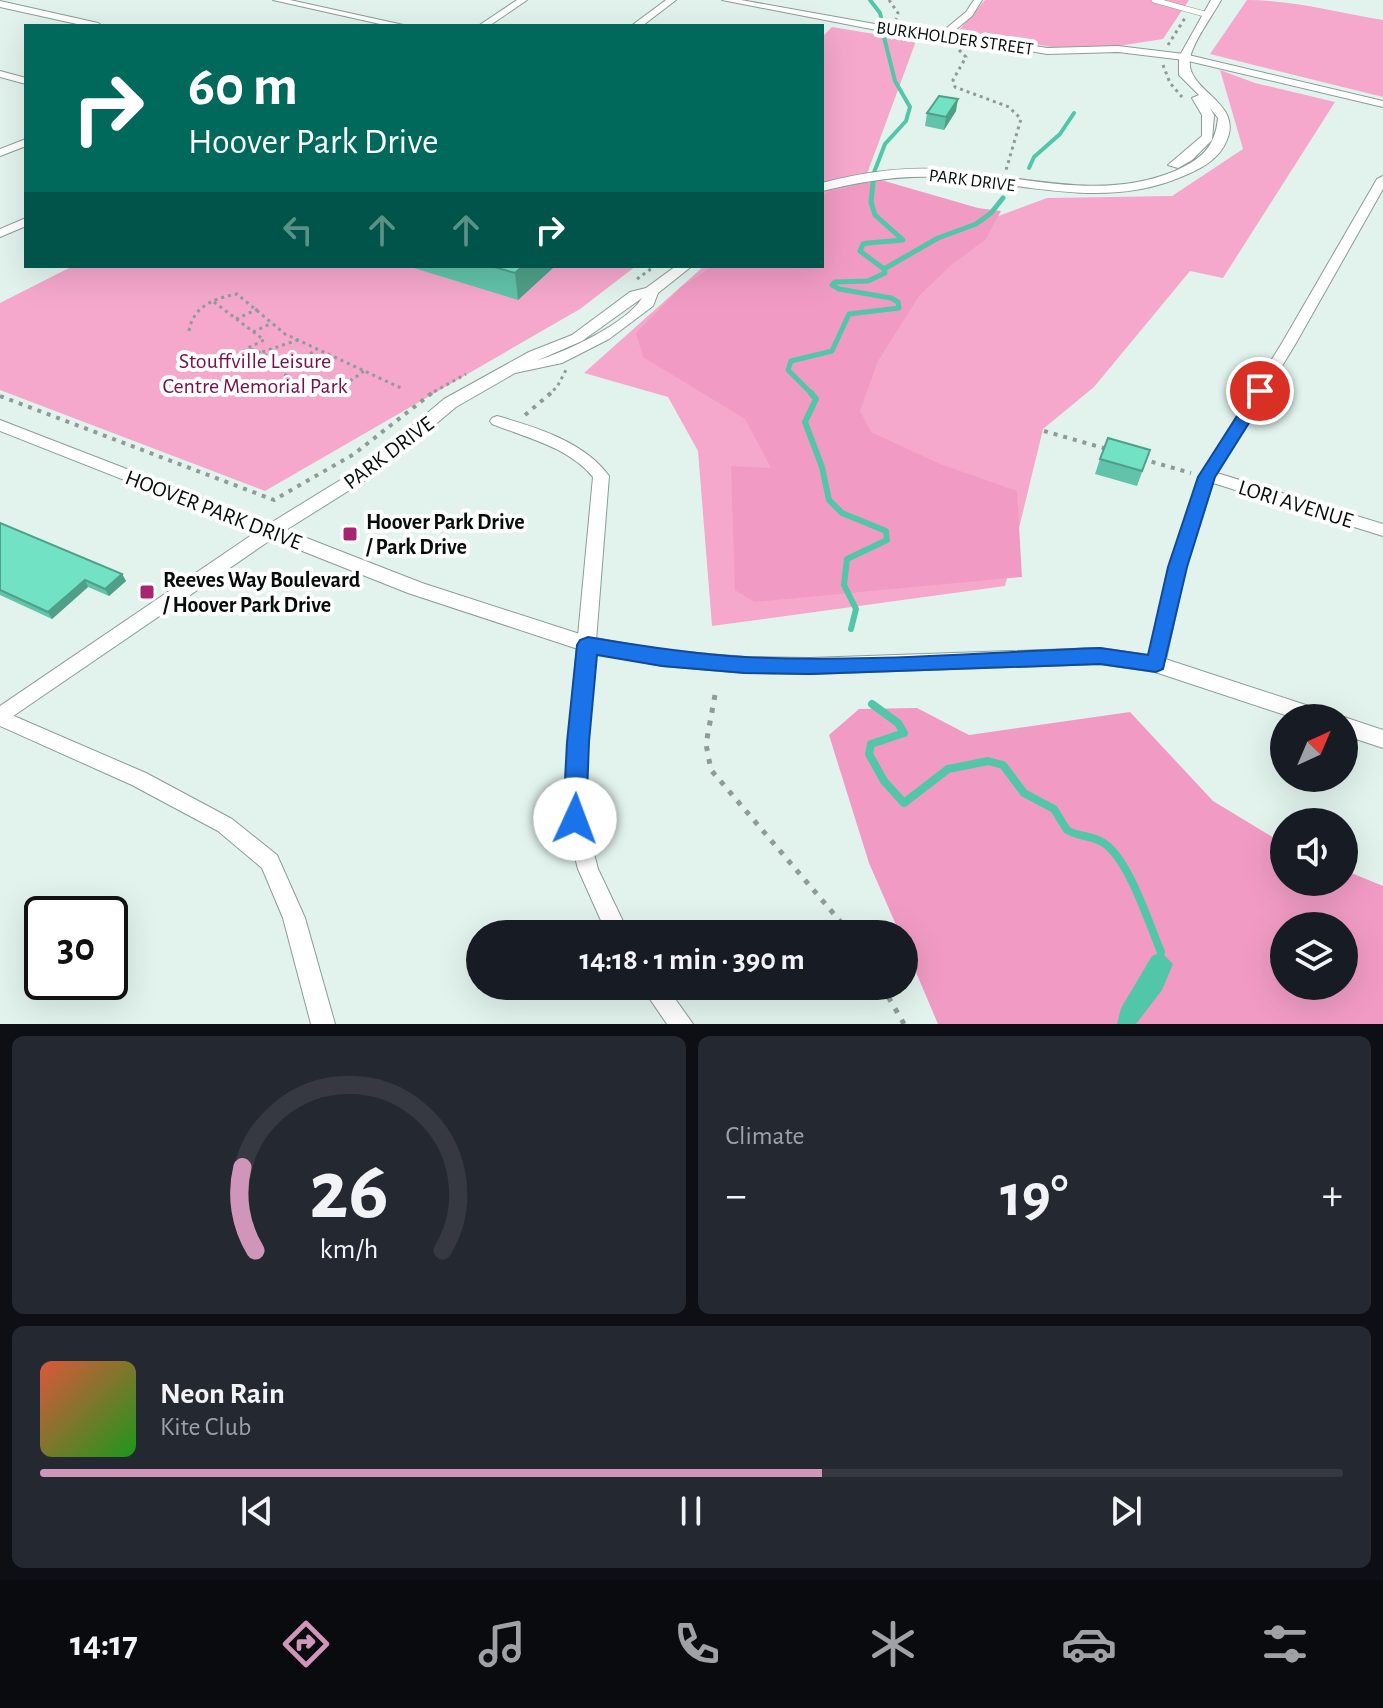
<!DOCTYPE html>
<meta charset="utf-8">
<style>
:root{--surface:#171b24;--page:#242831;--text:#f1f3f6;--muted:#9ea1a6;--line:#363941;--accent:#d096ba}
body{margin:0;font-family:"Alegreya Sans",sans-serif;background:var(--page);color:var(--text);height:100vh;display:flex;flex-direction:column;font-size:30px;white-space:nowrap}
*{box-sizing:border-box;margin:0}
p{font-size:26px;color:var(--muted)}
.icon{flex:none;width:44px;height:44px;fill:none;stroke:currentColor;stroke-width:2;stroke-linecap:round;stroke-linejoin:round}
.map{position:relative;height:1024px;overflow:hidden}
.drawer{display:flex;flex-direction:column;gap:12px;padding:12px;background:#0d0f14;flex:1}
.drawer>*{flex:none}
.hud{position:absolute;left:24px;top:24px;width:800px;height:244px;border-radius:0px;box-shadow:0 8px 32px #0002;background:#00695c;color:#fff;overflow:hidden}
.needle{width:52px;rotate:44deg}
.tools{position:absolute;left:1270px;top:704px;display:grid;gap:16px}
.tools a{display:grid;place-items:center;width:88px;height:88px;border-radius:50%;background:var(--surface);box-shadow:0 8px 32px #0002;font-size:40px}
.speed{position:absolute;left:24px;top:896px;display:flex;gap:16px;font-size:40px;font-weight:700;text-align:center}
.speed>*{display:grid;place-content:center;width:104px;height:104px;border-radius:50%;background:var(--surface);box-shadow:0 8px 32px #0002;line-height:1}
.speed .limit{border:4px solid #111;border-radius:12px;background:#fff;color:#111}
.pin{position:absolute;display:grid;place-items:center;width:68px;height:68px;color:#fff;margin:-34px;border:4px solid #fff;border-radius:50%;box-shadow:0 2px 8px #0007}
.me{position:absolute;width:88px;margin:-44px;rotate:2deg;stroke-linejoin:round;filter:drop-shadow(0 0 6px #0008)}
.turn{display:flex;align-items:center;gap:28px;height:168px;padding:0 32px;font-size:36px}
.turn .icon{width:104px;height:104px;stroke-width:2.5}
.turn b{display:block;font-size:56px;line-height:68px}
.lanes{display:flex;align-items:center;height:76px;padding:0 32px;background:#0003;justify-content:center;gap:40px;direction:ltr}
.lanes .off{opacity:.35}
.big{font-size:60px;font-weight:600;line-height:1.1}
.drawer .card{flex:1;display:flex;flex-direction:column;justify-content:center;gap:12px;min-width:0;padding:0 28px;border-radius:12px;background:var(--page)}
.drawer .dial{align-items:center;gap:0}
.dial svg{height:208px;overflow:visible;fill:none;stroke:var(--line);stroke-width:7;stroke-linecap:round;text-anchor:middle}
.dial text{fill:var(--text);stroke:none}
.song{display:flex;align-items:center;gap:24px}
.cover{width:96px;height:96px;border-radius:12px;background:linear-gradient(135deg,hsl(10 70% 55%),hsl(120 70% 35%))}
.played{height:8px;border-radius:4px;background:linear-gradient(90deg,var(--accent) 60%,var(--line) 60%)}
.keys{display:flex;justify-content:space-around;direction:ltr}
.heat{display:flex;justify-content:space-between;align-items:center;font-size:44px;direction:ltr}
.drawer .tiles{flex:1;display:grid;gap:12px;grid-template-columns:1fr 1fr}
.card:last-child{grid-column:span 2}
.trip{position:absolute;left:466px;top:920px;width:452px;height:80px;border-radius:40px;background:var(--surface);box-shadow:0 8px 32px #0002;font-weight:600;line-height:80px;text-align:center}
.menu{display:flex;height:128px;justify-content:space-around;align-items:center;background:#090b0e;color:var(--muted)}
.menu .icon{width:56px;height:56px}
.menu .current{color:var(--accent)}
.menu b{font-size:36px;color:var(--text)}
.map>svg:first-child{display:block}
.green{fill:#f5a8cc}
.forest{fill:#f19bc4;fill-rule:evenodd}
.water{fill:#52c6a8}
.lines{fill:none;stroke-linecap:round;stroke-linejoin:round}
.stream-far3{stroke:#52c6a8;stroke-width:4}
.stream-far2{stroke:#52c6a8;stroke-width:5}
.stream-far1{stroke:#52c6a8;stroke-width:6}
.stream{stroke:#52c6a8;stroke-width:8}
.service-casing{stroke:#8c9c96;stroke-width:6}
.minor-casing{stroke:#8c9c96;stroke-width:2}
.tertiary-casing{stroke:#8c9c96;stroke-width:2}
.path-far2{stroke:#8e9b97;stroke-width:3;stroke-dasharray:3 4;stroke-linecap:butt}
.path-far1{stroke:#8e9b97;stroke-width:4;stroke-dasharray:4 6;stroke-linecap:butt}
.path{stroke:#8e9b97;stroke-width:5;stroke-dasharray:5 8;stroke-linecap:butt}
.service{stroke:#fff;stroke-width:5}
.minor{fill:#fff;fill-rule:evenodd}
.tertiary{fill:#fff;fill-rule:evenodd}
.wall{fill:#61c3a9}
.shaded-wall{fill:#4f9f89}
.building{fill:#71e3c4;stroke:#4f9f89;stroke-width:2}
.route{fill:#1a73e8;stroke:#114b97;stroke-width:2}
.poi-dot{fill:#a72470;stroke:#fff;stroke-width:3}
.labels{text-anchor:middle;stroke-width:8;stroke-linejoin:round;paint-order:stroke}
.far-street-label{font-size:18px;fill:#070d0b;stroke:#fff}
.park-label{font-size:22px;fill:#75114d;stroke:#fff}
.street-label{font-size:22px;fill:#070d0b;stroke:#fff}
.poi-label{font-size:22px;font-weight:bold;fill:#070d0b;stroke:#fff;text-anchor:start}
</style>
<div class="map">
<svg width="1383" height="1024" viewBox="0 0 1383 1024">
<rect width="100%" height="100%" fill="#e2f3ed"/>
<!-- green -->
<g class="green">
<polygon points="985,0 1189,0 1163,39 1118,46 1051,47 959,30"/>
<path d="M1247,0C1291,0 1336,12 1383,20V97L1210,54Z"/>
<polygon points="832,27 916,41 864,182 982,222 1047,198 1172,196 1243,149 1220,70 1255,83 1335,102 1223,278 1190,271 1094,387 1043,429 1005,586 712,626 698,451 668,397 584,373 704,266 822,266 822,37"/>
<polygon points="73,266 636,266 580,309 265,491 0,390 0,303"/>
</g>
<!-- forest -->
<g class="forest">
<polygon points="881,180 978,208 1001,211 986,239 949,267 919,296 878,361 860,411 871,432 940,464 1017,491 1022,577 754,602 735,590 731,466 771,468 745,419 643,357 636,333 681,287 713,266 822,266 822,196 830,191"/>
<path d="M917,708L969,735L1130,712L1213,801L1284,844V882H1344V870L1383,886V1024H938L904,944V934H900L869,863L829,735L859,709ZM1284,926H1344V986H1284Z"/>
</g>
<!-- water -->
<polygon class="water" points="1161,952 1173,964 1162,990 1136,1024 1117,1024 1121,1008 1152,956"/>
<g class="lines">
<!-- stream-far3 -->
<g class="stream-far3">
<polyline points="870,0 880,13 883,26"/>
<polyline points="1029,168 1034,157 1060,134 1074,113"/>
<polyline points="873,175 885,144 906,121 910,107 895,81 883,33"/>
</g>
<!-- stream-far2 -->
<g class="stream-far2">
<polyline points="874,173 871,202 875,215 903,240 868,243 863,244 860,251 884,269"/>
<polyline points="813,395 788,370 791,361 832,351 849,314 899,308 898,302 891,298 839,289 832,285 835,282 868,281 885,273 884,269 938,238 976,224 991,213 1003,198"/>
</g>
<!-- stream-far1 -->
<polyline class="stream-far1" points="811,393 816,399 805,422 822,467 829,500 842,513 886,531 887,540 847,559 844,585 856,609 851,629"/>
<!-- stream -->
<path class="stream" d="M872,704L898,723L904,733L871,744L869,754L884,781L904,803L948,769L988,761L1003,765L1024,793L1054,809L1067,830C1078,837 1091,835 1102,842C1128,856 1149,924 1161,952"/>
<!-- service casing -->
<g class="service-casing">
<polyline id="service" points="1154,0 1208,15"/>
</g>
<!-- minor casing -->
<g class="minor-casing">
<g id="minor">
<polygon points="273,0 290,0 408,26 389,26"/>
<polygon points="517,0 527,0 489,26 478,26"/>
<polygon points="666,0 676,0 642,26 631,26"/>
<polygon points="722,0 741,0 897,28 943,31 966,12 974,0 982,0 972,16 953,32 1047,48 1118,46 1184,54 1383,101 1383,107 1184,60 1118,52 1047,54 945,37 897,34"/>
<polygon points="0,1 98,23 103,26 86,26 0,7"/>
<polygon points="0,71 26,78 26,84 0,77"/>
<polygon points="26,139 26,146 0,156 0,149"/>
<polygon points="1383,176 1383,189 1296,343 1217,473 1383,524 1383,536 1213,483 1186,567 1165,664 1162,669 1156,671 1150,669 1147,664 1170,567 1199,477 1282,343 1377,179"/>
<polygon points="26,218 26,226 0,237 0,229"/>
<path d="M497,416C536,427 585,442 609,476L588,742L585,819L598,869L629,934H607L578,869L565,819L568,742L593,477C568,447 527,438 492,424L490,421L492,418Z"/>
<polygon points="0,710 146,773 232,819 277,855 305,918 335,1024 311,1024 283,918 262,868 218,831 132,785 0,726"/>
<polygon points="641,986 666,986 693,1024 667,1024"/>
</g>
</g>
<!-- tertiary casing -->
<g class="tertiary-casing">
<g id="tertiary">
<path d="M1211,0H1221C1213,15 1192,43 1190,59C1185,93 1249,102 1224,146C1215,162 1198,170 1181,177C1101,211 1019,181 936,177C897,175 859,182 822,191V183C860,173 899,167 938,169C1017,174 1098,203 1175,171C1201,159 1215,148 1218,118L1210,108L1214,115L1212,140L1192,160L1178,168L1168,165L1202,136V115L1192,98L1199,95L1179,75V57Z"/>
<path d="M676,266H692L658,293L653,306L609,339L562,363L515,373L456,407L380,471L286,530L422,583L589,637L662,650L745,657L810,658L1100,648L1156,656L1327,712L1331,718H1294L1155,672L1100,664L810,674L745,673L662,666L581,650L408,593L272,539L0,725V706L256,532L0,431V420L269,524L368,463L444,399L529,352L572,335L630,292L646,288ZM642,298C626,324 565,352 536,361L582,341Z"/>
<polygon points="1344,717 1383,730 1383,748 1344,735"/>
</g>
</g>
<!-- path-far2 -->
<g class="path-far2">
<polyline points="889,0 898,13 896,19"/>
<polyline points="1168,45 1185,18"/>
<polyline points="959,50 966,57 953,80 955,87 1009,107 1021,119 1006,170"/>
<polyline points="1163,65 1170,83 1182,97"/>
<polyline points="637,279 655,266"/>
<polyline points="214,302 264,340 248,348 293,366"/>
<polyline points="236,319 258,309"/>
<path d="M189,331C193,306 215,298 237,294L285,334L401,388"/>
<polyline points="253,332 272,323"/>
<polyline points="229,363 298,340"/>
<polyline points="350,381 364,371"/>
<polyline points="296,385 285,377 288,369 317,349"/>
<polyline points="428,395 466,374"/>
<polyline points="548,395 557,387 566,370"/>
</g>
<!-- path-far1 -->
<g class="path-far1">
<polyline points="0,396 274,500 354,454 432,393"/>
<polyline points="525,415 551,393"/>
<polyline points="1044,431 1107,449"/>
<polyline points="1142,459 1191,473"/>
</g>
<!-- path -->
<g class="path">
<polyline points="715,695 706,744 711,770 851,934"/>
<polyline points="882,986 904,1024"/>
</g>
<!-- service -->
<use href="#service" class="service"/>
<!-- minor -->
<use href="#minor" class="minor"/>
<!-- tertiary -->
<use href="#tertiary" class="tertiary"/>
</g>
<!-- wall -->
<g class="wall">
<polygon points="956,111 944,130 925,126 927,113"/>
<polygon points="414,266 555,266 518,300 414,268"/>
<polygon points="1150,450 1137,486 1095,474 1100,459"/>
<polygon points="0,523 122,574 126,581 109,596 88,587 52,619 0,595"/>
</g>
<!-- shaded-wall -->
<g class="shaded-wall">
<polygon points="958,99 956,111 944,130 946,117"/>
<polygon points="523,266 555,266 518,300 515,273"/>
<polygon points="122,574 126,581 109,596 105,589"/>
<polygon points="85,580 88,587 52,619 48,612"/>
</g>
<!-- building -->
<g class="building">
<polygon points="939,96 958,99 946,117 927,113"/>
<polygon points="491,266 523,266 515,273"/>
<polygon points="1108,438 1150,450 1142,471 1100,459"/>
<polygon points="0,523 122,574 105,589 85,580 48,612 0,590"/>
</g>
<!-- route -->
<path class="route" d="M1260,386L1269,391L1215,477L1187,567L1163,669L1156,672L1100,664L810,674L745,673L662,666L597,655L589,742L586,819L583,826L575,829L567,826L563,819L567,742L577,645L580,640L588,637C640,646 692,654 745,657C863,663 983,652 1100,648L1148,655L1168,567L1198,477L1255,388Z"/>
<!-- markers -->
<g class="poi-dot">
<rect x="342" y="526" width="16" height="16" rx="4"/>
<rect x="139" y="584" width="16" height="16" rx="4"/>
</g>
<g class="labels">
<!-- far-street labels -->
<g class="far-street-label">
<text transform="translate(955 38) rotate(8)" y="6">BURKHOLDER STREET</text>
<text transform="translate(972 180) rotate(7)" y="6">PARK DRIVE</text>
</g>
<!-- park labels -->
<g class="park-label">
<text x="255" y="368">Stouffville Leisure<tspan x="255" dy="25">Centre Memorial Park</tspan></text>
</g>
<!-- street labels -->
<g class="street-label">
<text transform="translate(388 452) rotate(-37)" y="8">PARK DRIVE</text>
<text transform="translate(1296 503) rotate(17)" y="8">LORI AVENUE</text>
<text transform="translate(214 509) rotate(21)" y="8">HOOVER PARK DRIVE</text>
</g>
<!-- poi labels -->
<g class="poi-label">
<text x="366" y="529">Hoover Park Drive<tspan x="366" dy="25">/ Park Drive</tspan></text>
<text x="163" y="587">Reeves Way Boulevard<tspan x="163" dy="25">/ Hoover Park Drive</tspan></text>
</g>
</g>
</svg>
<div class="tools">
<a><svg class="needle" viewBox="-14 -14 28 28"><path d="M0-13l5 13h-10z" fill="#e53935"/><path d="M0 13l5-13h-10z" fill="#9ea1a6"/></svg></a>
<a><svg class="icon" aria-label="sound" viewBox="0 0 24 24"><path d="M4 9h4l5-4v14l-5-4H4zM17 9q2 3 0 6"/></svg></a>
<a><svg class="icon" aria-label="layers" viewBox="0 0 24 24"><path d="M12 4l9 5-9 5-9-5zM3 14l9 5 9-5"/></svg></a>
</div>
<div class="speed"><div class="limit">30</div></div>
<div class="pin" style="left:1260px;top:391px;background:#d93025"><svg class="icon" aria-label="arrive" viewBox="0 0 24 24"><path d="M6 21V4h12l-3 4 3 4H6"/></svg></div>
<svg class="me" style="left:575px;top:819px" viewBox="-20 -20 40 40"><circle r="19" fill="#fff"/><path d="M0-13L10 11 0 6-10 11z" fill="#1a73e8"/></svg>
<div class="trip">14:18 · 1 min · 390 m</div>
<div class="hud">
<div class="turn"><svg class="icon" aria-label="right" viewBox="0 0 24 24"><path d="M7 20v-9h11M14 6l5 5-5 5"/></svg><div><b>60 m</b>Hoover Park Drive</div></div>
<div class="lanes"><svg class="icon off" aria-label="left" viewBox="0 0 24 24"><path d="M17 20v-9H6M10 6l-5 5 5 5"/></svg><svg class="icon off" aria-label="ahead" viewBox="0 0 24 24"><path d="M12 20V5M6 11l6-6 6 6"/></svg><svg class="icon off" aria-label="ahead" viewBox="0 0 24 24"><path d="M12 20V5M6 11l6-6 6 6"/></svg><svg class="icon" aria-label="right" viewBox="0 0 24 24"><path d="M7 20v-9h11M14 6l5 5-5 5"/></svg></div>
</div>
</div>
<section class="drawer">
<div class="tiles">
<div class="card dial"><svg viewBox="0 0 100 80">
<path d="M14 69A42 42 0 1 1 86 69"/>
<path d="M14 69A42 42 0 0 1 9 37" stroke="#d096ba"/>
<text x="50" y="56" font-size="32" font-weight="700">26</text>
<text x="50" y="72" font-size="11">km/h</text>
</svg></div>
<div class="card"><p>Climate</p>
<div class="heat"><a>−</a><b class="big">19°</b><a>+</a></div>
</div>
<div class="card">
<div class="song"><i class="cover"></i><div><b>Neon Rain</b><p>Kite Club</p></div></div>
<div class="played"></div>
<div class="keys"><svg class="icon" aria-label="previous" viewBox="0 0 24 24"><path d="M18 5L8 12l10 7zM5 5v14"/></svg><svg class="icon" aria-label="pause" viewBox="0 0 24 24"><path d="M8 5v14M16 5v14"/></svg><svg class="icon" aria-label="next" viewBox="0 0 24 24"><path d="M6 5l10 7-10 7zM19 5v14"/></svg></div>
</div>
</div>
</section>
<nav class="menu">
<b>14:17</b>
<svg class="icon current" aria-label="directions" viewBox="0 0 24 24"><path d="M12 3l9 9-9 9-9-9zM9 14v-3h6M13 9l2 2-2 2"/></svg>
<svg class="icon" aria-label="music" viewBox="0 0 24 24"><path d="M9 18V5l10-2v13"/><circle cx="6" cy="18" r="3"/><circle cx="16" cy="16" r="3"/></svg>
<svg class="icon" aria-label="phone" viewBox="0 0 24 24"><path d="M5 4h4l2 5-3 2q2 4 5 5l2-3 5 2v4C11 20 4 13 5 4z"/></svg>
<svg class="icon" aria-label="climate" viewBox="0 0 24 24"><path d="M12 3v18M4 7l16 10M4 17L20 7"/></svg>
<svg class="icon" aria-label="car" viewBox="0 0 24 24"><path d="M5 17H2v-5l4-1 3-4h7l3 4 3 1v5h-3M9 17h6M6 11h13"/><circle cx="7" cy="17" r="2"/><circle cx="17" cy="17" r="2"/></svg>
<svg class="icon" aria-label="filters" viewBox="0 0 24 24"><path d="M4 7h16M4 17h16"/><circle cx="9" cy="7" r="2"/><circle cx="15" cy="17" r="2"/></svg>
</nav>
